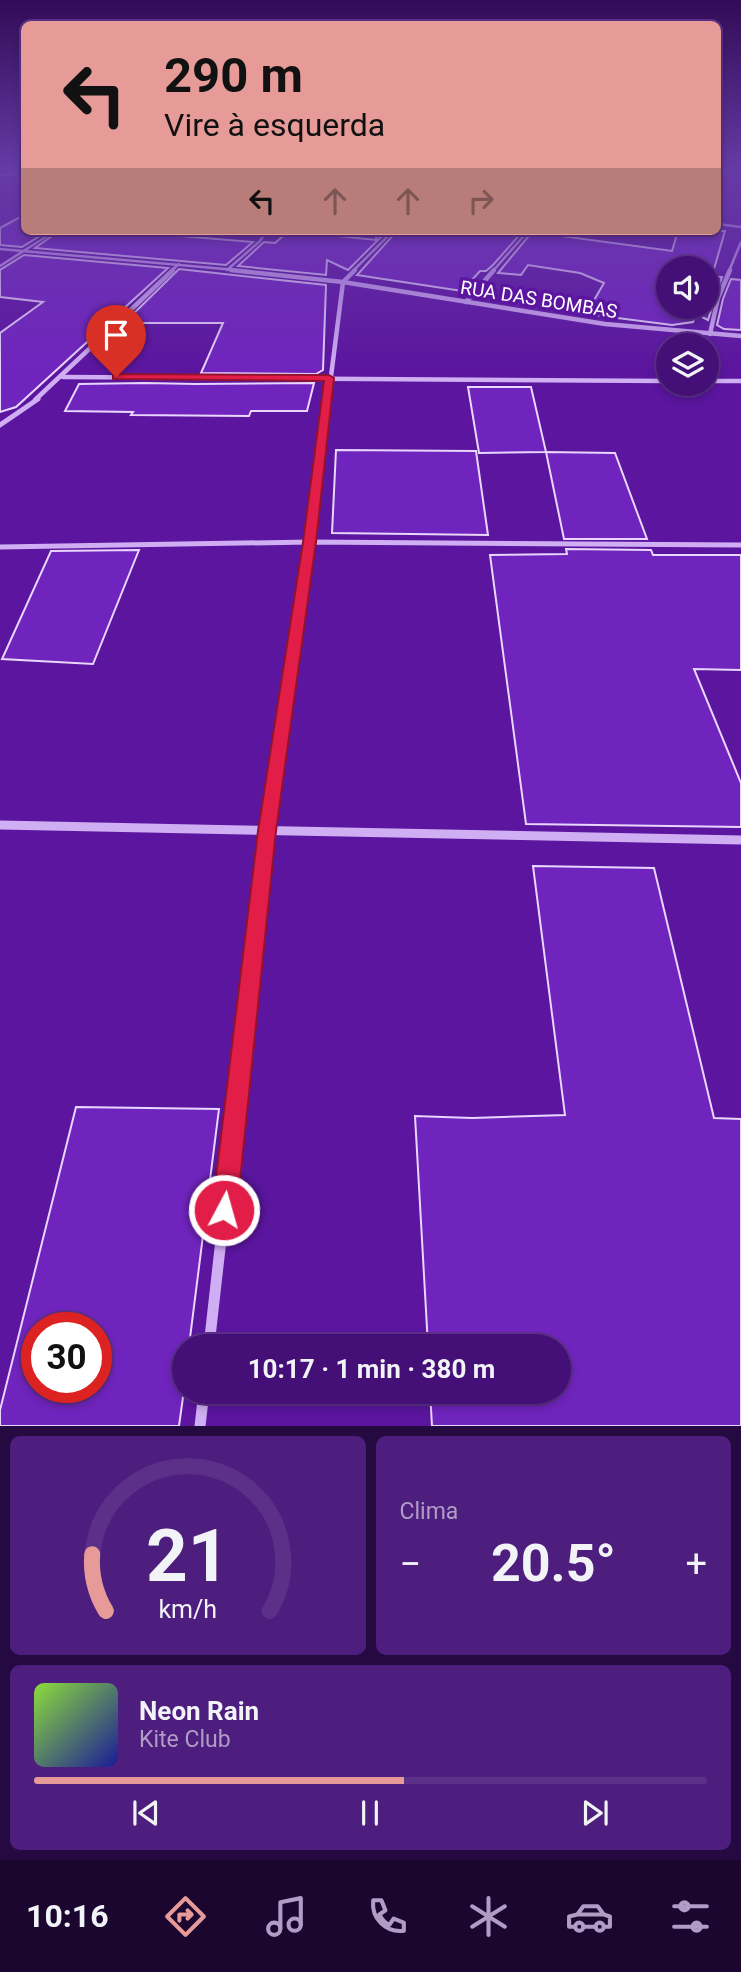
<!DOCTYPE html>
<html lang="pt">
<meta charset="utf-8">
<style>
:root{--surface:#441077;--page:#4e1e7f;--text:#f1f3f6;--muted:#af9dc6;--line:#5c3089;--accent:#e69b98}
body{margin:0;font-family:Roboto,sans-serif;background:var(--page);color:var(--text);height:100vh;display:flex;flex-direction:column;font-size:26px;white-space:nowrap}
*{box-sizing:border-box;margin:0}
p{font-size:23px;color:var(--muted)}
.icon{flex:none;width:38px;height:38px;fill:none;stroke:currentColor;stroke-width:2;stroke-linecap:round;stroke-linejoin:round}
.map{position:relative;height:1426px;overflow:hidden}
.panel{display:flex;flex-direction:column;gap:10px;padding:10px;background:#250941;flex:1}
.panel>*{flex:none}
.hud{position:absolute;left:21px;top:21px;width:700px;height:214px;border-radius:10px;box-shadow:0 4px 10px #0003,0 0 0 2px var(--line);background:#e69b98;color:#111;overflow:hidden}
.controls{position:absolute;left:656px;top:256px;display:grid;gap:14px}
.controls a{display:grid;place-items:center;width:63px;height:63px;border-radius:50%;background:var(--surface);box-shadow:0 4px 10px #0003,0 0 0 2px var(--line);font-size:35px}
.speed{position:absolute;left:21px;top:1312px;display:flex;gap:14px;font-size:35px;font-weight:700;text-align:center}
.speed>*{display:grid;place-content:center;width:91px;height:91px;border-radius:50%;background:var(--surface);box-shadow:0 4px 10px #0003,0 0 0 2px var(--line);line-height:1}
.speed .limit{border:10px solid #d22;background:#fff;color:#111}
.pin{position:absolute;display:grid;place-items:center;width:60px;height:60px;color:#fff;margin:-72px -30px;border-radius:50% 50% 50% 0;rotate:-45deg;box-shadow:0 0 7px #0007}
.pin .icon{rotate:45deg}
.me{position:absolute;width:77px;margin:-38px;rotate:6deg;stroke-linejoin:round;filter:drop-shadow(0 0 5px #0008)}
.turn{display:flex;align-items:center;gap:24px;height:147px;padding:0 28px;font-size:32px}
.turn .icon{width:91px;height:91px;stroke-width:2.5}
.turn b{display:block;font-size:49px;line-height:60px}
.lanes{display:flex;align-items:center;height:66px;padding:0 28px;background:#0003;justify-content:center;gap:35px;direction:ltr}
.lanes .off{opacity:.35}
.big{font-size:52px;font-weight:700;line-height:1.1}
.panel .tile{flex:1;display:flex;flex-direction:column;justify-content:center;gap:10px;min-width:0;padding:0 24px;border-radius:10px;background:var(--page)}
.panel .dial{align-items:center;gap:0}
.dial svg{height:182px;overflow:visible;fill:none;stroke:var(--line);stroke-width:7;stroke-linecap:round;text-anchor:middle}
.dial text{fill:var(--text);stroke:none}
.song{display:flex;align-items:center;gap:21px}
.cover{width:84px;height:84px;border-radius:10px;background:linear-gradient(135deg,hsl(90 70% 55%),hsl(240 70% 35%))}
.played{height:7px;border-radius:4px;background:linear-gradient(90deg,var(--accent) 55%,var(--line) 55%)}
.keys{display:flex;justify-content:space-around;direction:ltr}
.heat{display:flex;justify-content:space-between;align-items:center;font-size:38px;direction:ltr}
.panel .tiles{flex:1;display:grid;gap:10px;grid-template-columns:1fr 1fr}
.tile:last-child{grid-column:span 2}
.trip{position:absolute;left:172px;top:1334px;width:399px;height:70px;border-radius:35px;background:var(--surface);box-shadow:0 4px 10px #0003,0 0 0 2px var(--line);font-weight:700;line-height:70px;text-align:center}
.tab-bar{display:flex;height:112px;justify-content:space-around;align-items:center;background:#1b0630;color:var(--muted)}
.tab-bar .icon{width:49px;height:49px}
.tab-bar .selected{color:var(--accent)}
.tab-bar b{font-size:32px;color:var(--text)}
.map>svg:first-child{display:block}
.building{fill:#7024be;stroke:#e9d6fd;stroke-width:2;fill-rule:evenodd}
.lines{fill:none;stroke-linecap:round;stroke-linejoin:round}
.street-far5{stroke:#d0aef3;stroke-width:2.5}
.street-far4{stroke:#d0aef3;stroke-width:4.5}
.street-far3{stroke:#d0aef3;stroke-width:5}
.street-far2{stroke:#d0aef3;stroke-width:7}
.street-far1{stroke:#d0aef3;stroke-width:9}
.street{stroke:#d0aef3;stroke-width:11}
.route{fill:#e11d48;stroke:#92132f;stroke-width:2}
.labels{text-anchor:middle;stroke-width:7;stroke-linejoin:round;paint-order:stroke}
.far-street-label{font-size:19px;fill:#fff;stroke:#5b159f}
</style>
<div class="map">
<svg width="741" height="1426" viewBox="0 0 741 1426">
<rect width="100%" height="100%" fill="#5b159f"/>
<!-- building -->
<g class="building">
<polygon points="24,215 24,231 48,231 22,247 0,245 0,228"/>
<polygon points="59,231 120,231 253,242 226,265 35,248"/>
<polygon points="289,231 376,240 377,231 387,231 348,270 327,260 326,275 238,266 264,242 275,243"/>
<polygon points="397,231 523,231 493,265 486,271 480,271 462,291 357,275"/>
<path d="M678,231H725L712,276L722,277L708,320L696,314L693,322L672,325L586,314L604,283L580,273L528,265L521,275L498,273L532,232L672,251ZM668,268H707V306H668Z"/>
<polygon points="24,255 168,268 16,407 0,412 0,333 43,302 0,297 0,270"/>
<polygon points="179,269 326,285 323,370 316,374 201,373 223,323 124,323"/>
<polygon points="731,279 741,280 741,330 724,329 717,325 723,299"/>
<polygon points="145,383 196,384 314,383 307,411 251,411 249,416 131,415 133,412 65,411 79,384"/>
<polygon points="468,387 531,387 546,452 479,453"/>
<polygon points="336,450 476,451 488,535 332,533"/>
<polygon points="546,452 615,453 647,539 564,539"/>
<polygon points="566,549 651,550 653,555 741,555 741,670 694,669 741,783 741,827 526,824 490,555 567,554"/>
<polygon points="139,550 93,664 2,659 51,551"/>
<polygon points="533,866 654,868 714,1118 741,1119 741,1426 432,1426 430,1391 558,1391 558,1346 428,1346 415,1116 472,1118 565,1115"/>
<path d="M76,1107L219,1109L189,1346H184V1390L179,1426H0V1410ZM37,1328H96V1388H37Z"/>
</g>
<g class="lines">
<!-- street-far5 -->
<g class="street-far5">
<polyline points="0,175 24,175"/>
<polyline points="718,224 741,227"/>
<polyline points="0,249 247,271"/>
<polyline points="0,266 55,231"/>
<polyline points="227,270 260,241 266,231"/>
<polyline points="171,271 179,264"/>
<polyline points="353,271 393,231"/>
<polyline points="493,271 528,231"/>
<polyline points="729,271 741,242"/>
</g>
<!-- street-far4 -->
<g class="street-far4">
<polyline points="231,270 343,282 605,324 741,336"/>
<polyline points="466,302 494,270"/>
<polyline points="710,334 718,298 730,270"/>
<polyline points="63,377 668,381"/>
<polyline points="707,381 741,381"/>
<polyline points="35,400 173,270"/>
<polyline points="328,400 343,282 355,270"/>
</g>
<!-- street-far3 -->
<g class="street-far3">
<polyline points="0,425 38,399"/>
<polyline points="0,547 309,542 741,545"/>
<polyline points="305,567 328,399"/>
</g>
<!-- street-far2 -->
<polyline class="street-far2" points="274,784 306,566"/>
<!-- street-far1 -->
<g class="street-far1">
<polyline points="0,825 741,840"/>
<polyline points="241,1064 274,782"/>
</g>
<!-- street -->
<g class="street">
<polyline points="209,1346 241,1062"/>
<polyline points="200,1426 204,1391"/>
</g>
</g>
<!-- sky -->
<linearGradient id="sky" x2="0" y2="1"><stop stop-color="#320c57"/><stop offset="0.46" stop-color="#663ba6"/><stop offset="1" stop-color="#663ba6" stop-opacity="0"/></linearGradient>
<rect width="741" height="371" fill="url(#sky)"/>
<!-- route -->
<polygon class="route" points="116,374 329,375 334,378 316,542 276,831 237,1210 233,1219 224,1223 216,1219 212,1210 258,831 303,542 324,381 113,379 113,375"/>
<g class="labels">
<!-- far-street labels -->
<g class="far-street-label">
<text transform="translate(539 299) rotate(9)" y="7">RUA DAS BOMBAS</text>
</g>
</g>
</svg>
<div class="controls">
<a><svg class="icon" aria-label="sound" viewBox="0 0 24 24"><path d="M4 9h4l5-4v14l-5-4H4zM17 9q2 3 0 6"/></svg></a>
<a><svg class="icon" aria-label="layers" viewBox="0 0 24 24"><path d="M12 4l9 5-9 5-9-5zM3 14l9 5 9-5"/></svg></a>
</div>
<div class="speed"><div class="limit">30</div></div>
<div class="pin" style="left:116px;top:377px;background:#d93025"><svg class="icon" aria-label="arrive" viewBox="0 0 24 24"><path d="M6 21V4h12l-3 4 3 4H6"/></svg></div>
<svg class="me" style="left:224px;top:1210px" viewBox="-20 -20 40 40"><circle r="17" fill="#e11d48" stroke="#fff" stroke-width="3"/><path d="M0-11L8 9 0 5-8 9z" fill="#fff"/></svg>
<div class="trip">10:17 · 1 min · 380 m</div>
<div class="hud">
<div class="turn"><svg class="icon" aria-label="left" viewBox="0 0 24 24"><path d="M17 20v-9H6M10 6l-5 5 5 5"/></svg><div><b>290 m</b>Vire à esquerda</div></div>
<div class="lanes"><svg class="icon" aria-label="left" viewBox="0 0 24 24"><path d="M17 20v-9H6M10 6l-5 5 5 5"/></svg><svg class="icon off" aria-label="ahead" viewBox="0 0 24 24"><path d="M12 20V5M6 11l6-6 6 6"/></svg><svg class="icon off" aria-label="ahead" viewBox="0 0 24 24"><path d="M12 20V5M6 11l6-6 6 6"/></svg><svg class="icon off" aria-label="right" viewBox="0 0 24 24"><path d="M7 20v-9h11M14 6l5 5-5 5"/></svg></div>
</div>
</div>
<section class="panel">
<div class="tiles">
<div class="tile dial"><svg viewBox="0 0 100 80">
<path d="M14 69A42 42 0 1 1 86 69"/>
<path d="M14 69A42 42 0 0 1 8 44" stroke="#e69b98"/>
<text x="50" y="56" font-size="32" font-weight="700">21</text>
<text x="50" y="72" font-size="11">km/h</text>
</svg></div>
<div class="tile"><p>Clima</p>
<div class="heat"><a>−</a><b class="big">20.5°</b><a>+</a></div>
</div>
<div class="tile">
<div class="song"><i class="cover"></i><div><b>Neon Rain</b><p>Kite Club</p></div></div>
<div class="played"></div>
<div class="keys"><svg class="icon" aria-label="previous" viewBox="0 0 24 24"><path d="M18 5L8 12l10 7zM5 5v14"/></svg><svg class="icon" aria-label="pause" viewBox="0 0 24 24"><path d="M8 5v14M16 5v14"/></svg><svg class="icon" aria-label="next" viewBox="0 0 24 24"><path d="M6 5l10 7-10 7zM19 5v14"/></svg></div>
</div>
</div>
</section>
<nav class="tab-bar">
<b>10:16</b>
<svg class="icon selected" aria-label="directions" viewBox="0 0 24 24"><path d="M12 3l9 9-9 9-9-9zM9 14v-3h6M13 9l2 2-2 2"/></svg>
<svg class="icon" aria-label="music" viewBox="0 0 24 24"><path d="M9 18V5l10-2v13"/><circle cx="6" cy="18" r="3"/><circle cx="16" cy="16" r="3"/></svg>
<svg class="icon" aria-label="phone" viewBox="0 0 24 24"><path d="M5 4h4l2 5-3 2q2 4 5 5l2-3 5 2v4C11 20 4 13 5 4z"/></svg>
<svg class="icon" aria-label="climate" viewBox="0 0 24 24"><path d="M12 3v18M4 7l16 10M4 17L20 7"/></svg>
<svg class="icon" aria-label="car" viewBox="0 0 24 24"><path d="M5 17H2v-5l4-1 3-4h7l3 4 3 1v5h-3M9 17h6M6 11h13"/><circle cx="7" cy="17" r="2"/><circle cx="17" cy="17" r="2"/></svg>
<svg class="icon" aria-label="filters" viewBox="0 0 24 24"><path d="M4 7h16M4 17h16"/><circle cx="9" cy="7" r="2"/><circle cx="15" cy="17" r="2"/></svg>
</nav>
